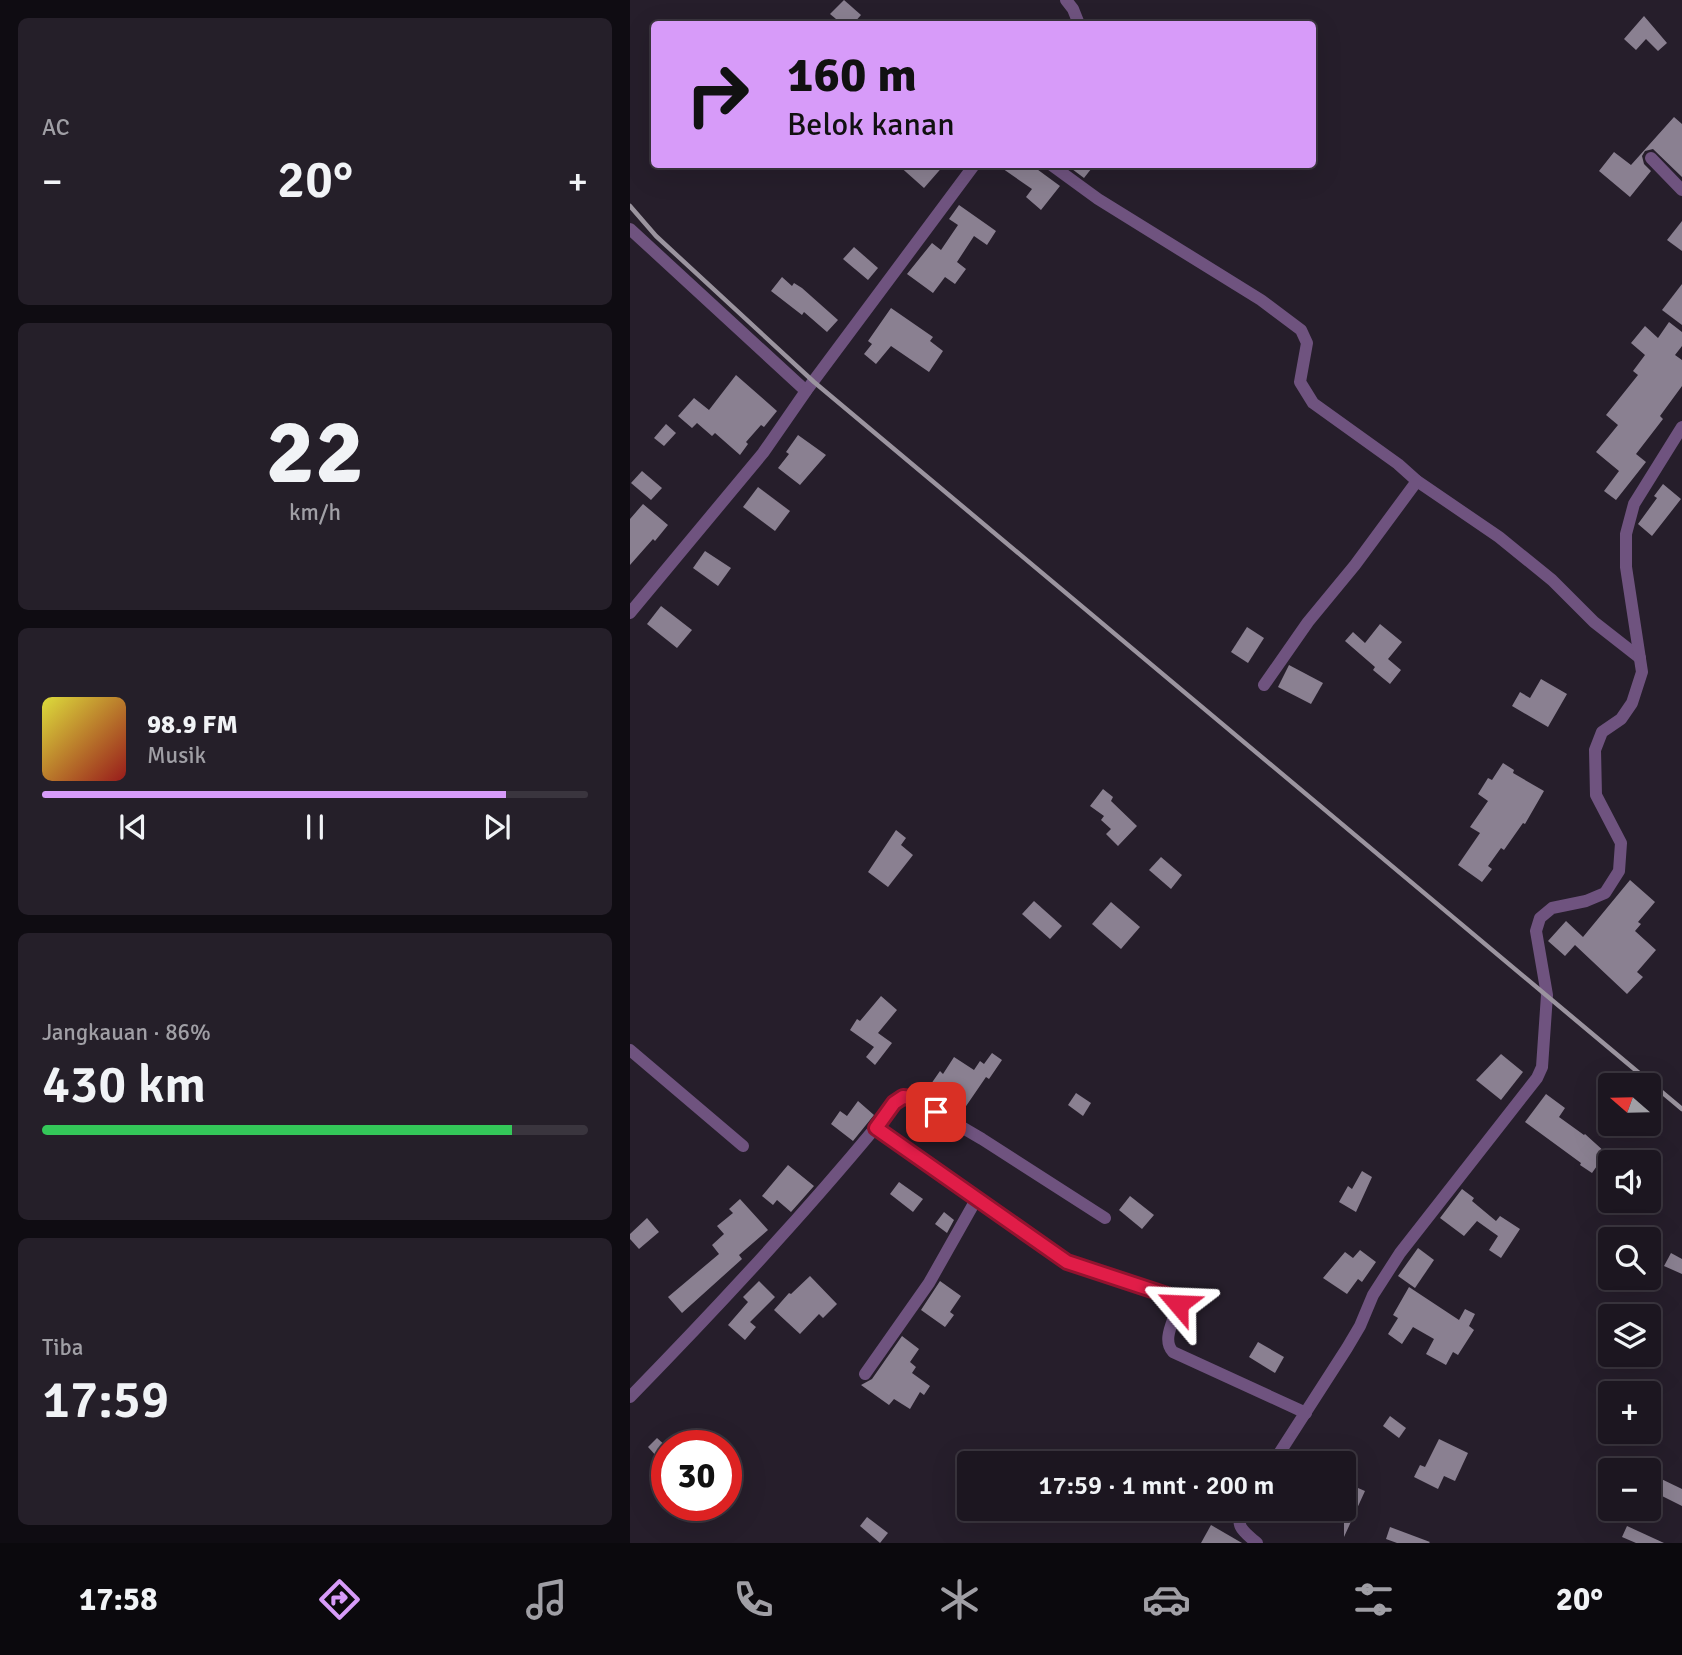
<!DOCTYPE html>
<html lang="id">
<meta charset="utf-8">
<style>
:root{--surface:#1c1620;--page:#251f29;--text:#f1f3f6;--muted:#a09fa5;--line:#3a353e;--accent:#d79bf9}
body{margin:0;font-family:Signika,sans-serif;background:var(--page);color:var(--text);height:100vh;display:flex;flex-direction:column;font-size:26px;white-space:nowrap}
*{box-sizing:border-box;margin:0}
p{font-size:23px;color:var(--muted)}
.icon{flex:none;width:38px;height:38px;fill:none;stroke:currentColor;stroke-width:2;stroke-linecap:round;stroke-linejoin:round}
.map{position:relative;flex:1;overflow:hidden}
.panel{display:flex;flex-direction:column;gap:18px;padding:18px;background:#0f0c12;width:630px}
.panel>*{flex:none}
.hud{position:absolute;left:21px;top:21px;width:665px;height:147px;border-radius:7px;box-shadow:0 7px 28px #0002,0 0 0 2px var(--line);background:#d79bf9;color:#111;overflow:hidden}
.needle{width:46px;rotate:290deg}
.fabs{position:absolute;left:968px;top:1073px;display:grid;gap:14px}
.fabs a{display:grid;place-items:center;width:63px;height:63px;border-radius:7px;background:var(--surface);box-shadow:0 7px 28px #0002,0 0 0 2px var(--line);font-size:35px}
.speed{position:absolute;left:21px;top:1430px;display:flex;gap:14px;font-size:35px;font-weight:700;text-align:center}
.speed>*{display:grid;place-content:center;width:91px;height:91px;border-radius:50%;background:var(--surface);box-shadow:0 7px 28px #0002,0 0 0 2px var(--line);line-height:1}
.speed .limit{border:10px solid #d22;background:#fff;color:#111}
.pin{position:absolute;display:grid;place-items:center;width:60px;height:60px;color:#fff;margin:-30px;border-radius:14px;box-shadow:0 4px 10px #0006}
.me{position:absolute;width:77px;margin:-38px;rotate:296deg;stroke-linejoin:round;filter:drop-shadow(0 0 5px #0008)}
.turn{display:flex;align-items:center;gap:24px;height:147px;padding:0 21px;font-size:32px}
.turn .icon{width:91px;height:91px;stroke-width:2.5}
.turn b{display:block;font-size:49px;line-height:60px}
.big{font-size:52px;font-weight:600;line-height:1.1}
.panel .widget{flex:1;display:flex;flex-direction:column;justify-content:center;gap:10px;min-width:0;padding:0 24px;border-radius:10px;background:var(--page)}
.panel .dial{align-items:center;gap:0}
.dial b{font-size:91px;line-height:1}
.song{display:flex;align-items:center;gap:21px}
.cover{width:84px;height:84px;border-radius:10px;background:linear-gradient(135deg,hsl(60 70% 55%),hsl(0 70% 35%))}
.played{height:7px;border-radius:4px;background:linear-gradient(90deg,var(--accent) 85%,var(--line) 85%)}
.keys{display:flex;justify-content:space-around;direction:ltr}
.heat{display:flex;justify-content:space-between;align-items:center;font-size:38px;direction:ltr}
.charge{height:10px;border-radius:5px;background:linear-gradient(90deg,#34c759 86%,var(--line) 0)}
.trip{position:absolute;left:327px;top:1451px;width:399px;height:70px;border-radius:7px;background:var(--surface);box-shadow:0 7px 28px #0002,0 0 0 2px var(--line);font-weight:600;line-height:70px;text-align:center}
.menu{display:flex;height:112px;justify-content:space-around;align-items:center;background:#0b090d;color:var(--muted)}
.menu .icon{width:49px;height:49px}
.menu .current{color:var(--accent)}
.menu b{font-size:32px;color:var(--text)}
main{display:flex;flex:1;min-height:0}
.map>svg:first-child{display:block}
.building{fill:#8a8091}
.lines{fill:none;stroke-linecap:round;stroke-linejoin:round}
.minor{stroke:#6f537f;stroke-width:12}
.rail{stroke:#9b949f;stroke-width:4.5}
.route-casing{stroke:#92132f;stroke-width:18}
.route{stroke:#e11d48;stroke-width:12}
</style>
<main>
<section class="panel">
<div class="widget"><p>AC</p>
<div class="heat"><a>−</a><b class="big">20°</b><a>+</a></div>
</div>
<div class="widget dial"><b>22</b><p>km/h</p></div>
<div class="widget">
<div class="song"><i class="cover"></i><div><b>98.9 FM</b><p>Musik</p></div></div>
<div class="played"></div>
<div class="keys"><svg class="icon" aria-label="previous" viewBox="0 0 24 24"><path d="M18 5L8 12l10 7zM5 5v14"/></svg><svg class="icon" aria-label="pause" viewBox="0 0 24 24"><path d="M8 5v14M16 5v14"/></svg><svg class="icon" aria-label="next" viewBox="0 0 24 24"><path d="M6 5l10 7-10 7zM19 5v14"/></svg></div>
</div>
<div class="widget"><p>Jangkauan · 86%</p><b class="big">430 km</b><div class="charge"></div></div>
<div class="widget"><p>Tiba</p><b class="big">17:59</b></div>
</section>
<div class="map">
<svg width="1052" height="1543" viewBox="0 0 1052 1543">
<rect width="100%" height="100%" fill="#261e2b"/>
<!-- building -->
<g class="building">
<polygon points="214,0 231,15 223,24 212,24 200,14"/>
<polygon points="1014,16 1037,43 1028,51 1016,39 1006,50 994,39"/>
<polygon points="1044,117 1052,124 1052,177 1023,149 1015,151 1012,156 1014,164 1021,171 1000,197 969,171 984,152 1001,165"/>
<polygon points="267,164 315,164 294,188"/>
<polygon points="366,164 400,164 430,186 411,210 396,197 402,189"/>
<polygon points="446,164 465,164 454,178 442,169"/>
<polygon points="329,205 366,231 357,245 344,236 327,262 336,269 325,284 315,277 303,293 277,274 302,243 311,250 328,225 319,219"/>
<polygon points="1052,221 1052,251 1037,240"/>
<polygon points="224,247 248,268 238,280 213,259"/>
<polygon points="152,277 162,286 164,283 172,288 208,320 197,332 174,312 172,315 141,291"/>
<polygon points="1052,284 1052,325 1032,310"/>
<polygon points="261,308 303,337 300,341 313,351 299,372 261,346 246,364 234,354 242,344 238,341"/>
<polygon points="1039,322 1052,332 1052,346 1045,355 1052,360 1052,386 1030,416 1033,419 1006,454 1016,462 986,500 974,491 989,471 966,452 988,425 976,415 1008,375 1003,371 1015,355 1001,343 1015,326 1028,338"/>
<polygon points="106,375 147,411 134,427 131,425 116,442 118,444 110,455 85,433 82,436 67,423 62,428 48,416 64,398 79,410"/>
<polygon points="36,424 46,433 34,446 24,438"/>
<polygon points="168,435 196,455 170,485 148,468 159,454 156,452"/>
<polygon points="12,471 32,488 21,500 1,483"/>
<polygon points="1033,484 1051,499 1022,536 1008,524 1027,498 1024,496"/>
<polygon points="128,487 160,511 145,531 113,507"/>
<polygon points="13,504 38,525 25,541 23,539 0,565 0,519"/>
<polygon points="75,551 101,568 88,586 63,568"/>
<polygon points="31,606 62,630 47,648 17,624"/>
<polygon points="750,624 772,642 758,659 771,670 760,684 743,670 745,667 715,641 723,632 735,643"/>
<polygon points="617,627 634,638 618,663 601,652"/>
<polygon points="659,665 693,683 681,704 648,687"/>
<polygon points="911,679 937,694 918,727 882,706 890,692 900,698"/>
<polygon points="873,763 884,770 883,773 914,791 895,824 893,823 874,850 871,848 858,866 862,869 852,882 828,865 850,833 840,827 858,801 848,794 858,778 862,780"/>
<polygon points="473,789 483,797 481,801 507,826 488,846 476,834 481,829 471,820 474,816 460,806"/>
<polygon points="266,830 276,838 271,845 283,855 258,887 238,872"/>
<polygon points="531,857 552,875 541,889 519,870"/>
<polygon points="1000,880 1025,902 1008,922 1011,924 1005,931 1026,950 1007,972 1013,977 997,994 945,945 935,956 918,941 936,921 953,937"/>
<polygon points="404,901 432,926 420,939 392,914"/>
<polygon points="481,902 510,927 491,949 462,924"/>
<polygon points="251,996 267,1010 248,1033 262,1043 245,1065 236,1057 244,1047 220,1030 227,1019 230,1021"/>
<polygon points="362,1053 372,1060 359,1079 356,1077 332,1112 318,1102 314,1107 296,1096 304,1086 301,1084 310,1071 313,1074 324,1057 344,1070 350,1061 354,1064"/>
<polygon points="871,1054 893,1072 871,1100 846,1080"/>
<polygon points="446,1093 461,1103 453,1116 438,1105"/>
<polygon points="916,1094 935,1108 929,1117 954,1135 955,1134 976,1153 962,1173 950,1165 951,1163 895,1122"/>
<polygon points="228,1101 244,1115 223,1141 201,1124 210,1111 217,1116"/>
<polygon points="158,1165 184,1186 161,1212 147,1200 143,1205 132,1196"/>
<polygon points="732,1171 742,1177 726,1212 709,1202 718,1186 722,1189"/>
<polygon points="269,1182 293,1199 283,1212 260,1194"/>
<polygon points="832,1189 844,1198 842,1201 866,1221 870,1216 890,1229 871,1258 859,1250 868,1236 847,1221 834,1236 810,1218"/>
<polygon points="500,1196 524,1215 512,1229 489,1210"/>
<polygon points="110,1199 138,1230 109,1255 112,1259 52,1313 38,1297 89,1254 82,1245 94,1234 87,1226 103,1213 99,1209"/>
<polygon points="314,1212 324,1220 317,1233 305,1224"/>
<polygon points="17,1218 29,1232 9,1249 0,1239 0,1234"/>
<polygon points="788,1248 804,1260 785,1288 768,1276"/>
<polygon points="730,1250 746,1262 732,1282 728,1279 717,1294 693,1278 715,1252 723,1258"/>
<polygon points="1041,1253 1052,1259 1052,1274 1034,1266"/>
<polygon points="180,1276 207,1304 193,1318 189,1314 170,1334 144,1310 159,1293 161,1294"/>
<polygon points="129,1281 145,1297 120,1322 126,1327 115,1340 98,1325 118,1302 113,1297"/>
<polygon points="310,1281 331,1296 320,1312 324,1315 315,1327 291,1310"/>
<polygon points="779,1287 829,1320 835,1309 845,1314 839,1326 844,1330 828,1355 823,1352 816,1365 796,1354 804,1339 783,1327 772,1344 758,1334 768,1318 763,1315"/>
<polygon points="272,1336 289,1349 280,1362 286,1367 282,1373 300,1386 294,1395 290,1392 280,1409 264,1399 259,1405 231,1385 242,1379"/>
<polygon points="628,1342 654,1357 645,1373 619,1357"/>
<polygon points="760,1416 776,1428 769,1438 753,1426"/>
<polygon points="27,1438 37,1447 37,1452 29,1459 18,1447"/>
<polygon points="809,1439 838,1453 825,1481 814,1476 808,1489 784,1477 790,1465 795,1467"/>
<polygon points="1023,1475 1052,1489 1052,1506 1018,1489"/>
<polygon points="714,1482 735,1491 714,1537 714,1523 682,1508 714,1508"/>
<polygon points="237,1517 258,1533 250,1543 230,1526"/>
<polygon points="581,1525 612,1543 571,1543"/>
<polygon points="997,1526 1034,1543 1006,1543 992,1537"/>
<polygon points="760,1527 800,1542 799,1543 767,1543 756,1539"/>
</g>
<g class="lines">
<!-- minor -->
<g class="minor">
<polyline points="436,0 443,9 449,24"/>
<polyline points="1021,158 1052,190"/>
<polyline points="420,164 468,199 631,300 671,330 677,343 670,382 683,403 768,464 787,481 869,537 922,580 964,622 1010,658"/>
<polyline points="0,229 176,391"/>
<polyline points="0,613 133,453 176,391 345,164"/>
<polyline points="634,685 678,622 725,565 787,481"/>
<polyline points="0,1050 113,1146"/>
<polyline points="246,1127 264,1103 273,1097 282,1098 352,1139 475,1218"/>
<polyline points="235,1374 299,1283 347,1198"/>
<path d="M0,1397C85,1310 168,1221 246,1127L437,1262L544,1299L548,1304C545,1320 531,1339 543,1352L676,1413"/>
<polyline points="643,1463 717,1348 730,1326 743,1295 770,1253 907,1078 912,1067 917,995 906,931 910,918 922,908 956,901 975,893 989,871 991,843 966,795 965,750 972,732 991,719 1002,703 1012,672 996,567 996,534 1004,504 1052,427"/>
<path d="M614,1508C603,1526 614,1532 627,1543"/>
</g>
<!-- rail -->
<polyline class="rail" points="0,206 26,236 184,382 1052,1109"/>
</g>
<g class="lines">
<!-- route casing -->
<g class="route-casing">
<polyline id="route" points="306,1112 282,1098 273,1097 264,1103 246,1128 437,1262 537,1295 548,1304"/>
</g>
<!-- route -->
<use href="#route" class="route"/>
</g>
</svg>
<div class="fabs">
<a><svg class="needle" viewBox="-14 -14 28 28"><path d="M0-13l5 13h-10z" fill="#e53935"/><path d="M0 13l5-13h-10z" fill="#a09fa5"/></svg></a>
<a><svg class="icon" aria-label="sound" viewBox="0 0 24 24"><path d="M4 9h4l5-4v14l-5-4H4zM17 9q2 3 0 6"/></svg></a>
<a><svg class="icon" aria-label="search" viewBox="0 0 24 24"><circle cx="10" cy="10" r="6"/><path d="M15 15l6 6"/></svg></a>
<a><svg class="icon" aria-label="layers" viewBox="0 0 24 24"><path d="M12 4l9 5-9 5-9-5zM3 14l9 5 9-5"/></svg></a>
<a>+</a>
<a>−</a>
</div>
<div class="speed"><div class="limit">30</div></div>
<div class="pin" style="left:306px;top:1112px;background:#d93025"><svg class="icon" aria-label="arrive" viewBox="0 0 24 24"><path d="M6 21V4h12l-3 4 3 4H6"/></svg></div>
<svg class="me" style="left:548px;top:1304px" viewBox="-20 -20 40 40"><path d="M0-17L14 15 0 8-14 15z" fill="#e11d48" stroke="#fff" stroke-width="4"/></svg>
<div class="trip">17:59 · 1 mnt · 200 m</div>
<div class="hud">
<div class="turn"><svg class="icon" aria-label="right" viewBox="0 0 24 24"><path d="M7 20v-9h11M14 6l5 5-5 5"/></svg><div><b>160 m</b>Belok kanan</div></div>
</div>
</div>
</main>
<nav class="menu">
<b>17:58</b>
<svg class="icon current" aria-label="directions" viewBox="0 0 24 24"><path d="M12 3l9 9-9 9-9-9zM9 14v-3h6M13 9l2 2-2 2"/></svg>
<svg class="icon" aria-label="music" viewBox="0 0 24 24"><path d="M9 18V5l10-2v13"/><circle cx="6" cy="18" r="3"/><circle cx="16" cy="16" r="3"/></svg>
<svg class="icon" aria-label="phone" viewBox="0 0 24 24"><path d="M5 4h4l2 5-3 2q2 4 5 5l2-3 5 2v4C11 20 4 13 5 4z"/></svg>
<svg class="icon" aria-label="climate" viewBox="0 0 24 24"><path d="M12 3v18M4 7l16 10M4 17L20 7"/></svg>
<svg class="icon" aria-label="car" viewBox="0 0 24 24"><path d="M5 17H2v-5l4-1 3-4h7l3 4 3 1v5h-3M9 17h6M6 11h13"/><circle cx="7" cy="17" r="2"/><circle cx="17" cy="17" r="2"/></svg>
<svg class="icon" aria-label="filters" viewBox="0 0 24 24"><path d="M4 7h16M4 17h16"/><circle cx="9" cy="7" r="2"/><circle cx="15" cy="17" r="2"/></svg>
<b>20°</b>
</nav>
